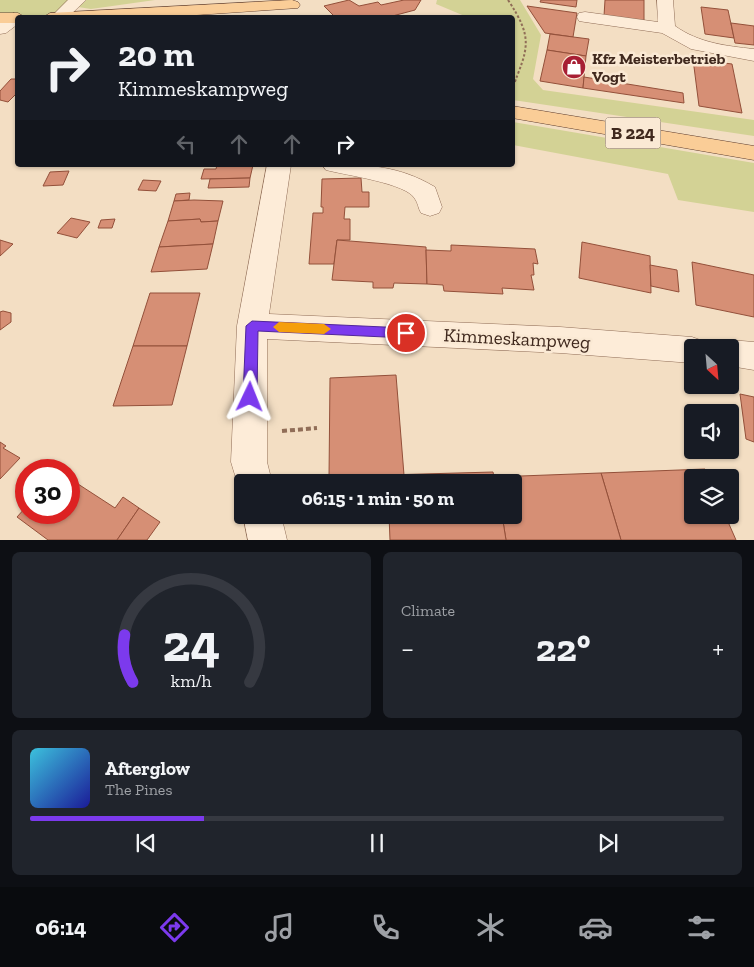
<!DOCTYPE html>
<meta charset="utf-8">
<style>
:root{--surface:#171b24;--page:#20242c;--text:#f1f3f6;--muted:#9ea1a6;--line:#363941;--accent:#7c3aed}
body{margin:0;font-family:"Zilla Slab",serif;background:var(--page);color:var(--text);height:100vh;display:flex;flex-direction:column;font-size:19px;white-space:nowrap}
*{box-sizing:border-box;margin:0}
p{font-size:16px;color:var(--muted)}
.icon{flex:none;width:28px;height:28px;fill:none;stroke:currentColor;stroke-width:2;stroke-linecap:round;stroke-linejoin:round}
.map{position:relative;height:540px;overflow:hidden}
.side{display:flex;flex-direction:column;gap:12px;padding:12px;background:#0d0f14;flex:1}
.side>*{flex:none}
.guide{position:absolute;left:15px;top:15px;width:500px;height:152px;border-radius:5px;box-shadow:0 1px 4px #0004;background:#171b24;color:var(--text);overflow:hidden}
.needle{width:32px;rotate:154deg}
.controls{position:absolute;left:684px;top:339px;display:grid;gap:10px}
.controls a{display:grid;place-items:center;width:55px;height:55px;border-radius:5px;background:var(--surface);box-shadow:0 1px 4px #0004;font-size:25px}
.speed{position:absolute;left:15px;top:459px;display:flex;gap:10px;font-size:25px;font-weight:700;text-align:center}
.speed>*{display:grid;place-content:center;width:65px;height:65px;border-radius:50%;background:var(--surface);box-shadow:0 1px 4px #0004;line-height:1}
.speed .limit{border:8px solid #d22;background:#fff;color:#111}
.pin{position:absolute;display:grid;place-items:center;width:42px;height:42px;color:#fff;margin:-21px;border:2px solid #fff;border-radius:50%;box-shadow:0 1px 5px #0007}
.me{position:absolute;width:55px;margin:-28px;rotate:2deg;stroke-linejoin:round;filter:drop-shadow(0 0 4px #0008)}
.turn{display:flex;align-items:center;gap:18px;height:105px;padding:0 20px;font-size:22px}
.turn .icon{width:65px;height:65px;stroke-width:2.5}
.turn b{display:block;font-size:35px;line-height:42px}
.lanes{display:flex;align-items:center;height:48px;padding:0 20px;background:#0003;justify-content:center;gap:25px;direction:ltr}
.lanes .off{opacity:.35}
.big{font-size:38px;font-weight:700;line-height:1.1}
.side .widget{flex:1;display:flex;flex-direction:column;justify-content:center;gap:8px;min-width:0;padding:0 18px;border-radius:8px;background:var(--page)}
.side .dial{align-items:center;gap:0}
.dial svg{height:130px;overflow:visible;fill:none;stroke:var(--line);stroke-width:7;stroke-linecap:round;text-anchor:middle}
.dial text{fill:var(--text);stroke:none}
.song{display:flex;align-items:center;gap:15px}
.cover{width:60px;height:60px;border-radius:8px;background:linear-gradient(135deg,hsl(190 70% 55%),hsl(240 70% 35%))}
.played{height:5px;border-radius:2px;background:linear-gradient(90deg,var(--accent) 25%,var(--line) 25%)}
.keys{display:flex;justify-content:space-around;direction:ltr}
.heat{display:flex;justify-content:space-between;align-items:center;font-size:28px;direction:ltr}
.side .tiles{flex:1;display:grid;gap:12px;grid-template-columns:1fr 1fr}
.widget:last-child{grid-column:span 2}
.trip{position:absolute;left:234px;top:474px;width:288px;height:50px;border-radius:5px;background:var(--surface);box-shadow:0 1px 4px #0004;font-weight:700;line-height:50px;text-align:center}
.tab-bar{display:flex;height:80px;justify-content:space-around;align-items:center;background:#090b0e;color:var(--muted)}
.tab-bar .icon{width:35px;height:35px}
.tab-bar .on{color:var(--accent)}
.tab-bar b{font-size:22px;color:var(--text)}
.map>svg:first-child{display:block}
.green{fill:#d3d295}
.building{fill:#d68f75;stroke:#93503a}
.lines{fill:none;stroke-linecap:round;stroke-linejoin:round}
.minor-casing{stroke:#906d57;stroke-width:1}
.major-casing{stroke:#5e3c2c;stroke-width:1}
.path-far1{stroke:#906d57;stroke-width:2;stroke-dasharray:2.5 2;stroke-linecap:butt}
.path{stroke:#906d57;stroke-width:4;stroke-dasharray:5 3;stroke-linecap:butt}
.minor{fill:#fdecd8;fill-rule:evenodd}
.major{fill:#facd97;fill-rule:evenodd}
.route{fill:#7c3aed;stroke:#51269a}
.slow{fill:#f59e0b}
.labels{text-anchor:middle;stroke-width:5;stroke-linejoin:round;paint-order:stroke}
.far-poi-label{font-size:16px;font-weight:bold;fill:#3f281d;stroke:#fae9d4;text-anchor:start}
.shield{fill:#fae9d4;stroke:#776254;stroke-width:1}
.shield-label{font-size:18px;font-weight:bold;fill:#3f281d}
.street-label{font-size:19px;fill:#3f281d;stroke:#fae9d4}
</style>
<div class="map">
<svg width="754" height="540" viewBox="0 0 754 540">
<rect width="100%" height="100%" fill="#f3dec3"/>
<!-- green -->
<g class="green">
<polygon points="0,0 75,0 51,17 0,18"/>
<polygon points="86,0 155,0 91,9 78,7 79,4"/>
<polygon points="437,0 520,0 541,35 533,79 543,90 754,120 754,136 513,100 512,47 514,43 512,18 467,17 436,4"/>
<polygon points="513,122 754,163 754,212 678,200 668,174 513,145"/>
</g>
<!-- building -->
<g class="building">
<polygon points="349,0 359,6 378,2 381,5 404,0 421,0 415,10 385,18 336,18 324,6"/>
<polygon points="541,0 577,0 576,7 540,2"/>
<polygon points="605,0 644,0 644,22 604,16"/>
<polygon points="527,6 577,13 573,37 545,33"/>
<polygon points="701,7 728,10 734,38 705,34"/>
<polygon points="731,23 754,26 754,45 735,43"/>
<polygon points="550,34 589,39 586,56 547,50"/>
<polygon points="547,50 586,56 583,88 540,81"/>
<polygon points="693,59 732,64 742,113 699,106"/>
<polygon points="584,77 683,93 684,103 583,88"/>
<polygon points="11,79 18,79 18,92 8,102 0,100 0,91"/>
<polygon points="217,165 253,165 250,178 201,179 204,169 216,169"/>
<polygon points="69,171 63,185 43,186 50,172"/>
<polygon points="250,178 249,187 208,188 210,179"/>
<polygon points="361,178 362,192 369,192 369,207 345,207 344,219 350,219 350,240 337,240 334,264 309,264 313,213 323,213 323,207 321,207 322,179"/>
<polygon points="143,180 161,181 156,191 138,190"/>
<polygon points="190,193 189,200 174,201 176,194"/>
<polygon points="194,200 223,201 218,221 201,222 200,219 168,221 174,201"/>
<polygon points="71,218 90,222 77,238 57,233"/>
<polygon points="115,219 112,228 98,228 101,220"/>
<polygon points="200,219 201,222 218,221 213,244 159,247 168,221"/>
<polygon points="0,240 13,244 0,256"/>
<polygon points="337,240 426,247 427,284 394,283 393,288 373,288 373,282 332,280"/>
<polygon points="582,242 650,256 651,293 579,278"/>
<polygon points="213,244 207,269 151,272 159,247"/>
<polygon points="451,245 535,249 538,264 533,263 534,275 531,275 534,290 502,288 503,294 444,291 443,285 427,284 426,250 451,251"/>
<polygon points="692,262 754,275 754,317 696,305"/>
<polygon points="650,265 677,270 679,292 651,286"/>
<polygon points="150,293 200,293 187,346 133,346"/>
<polygon points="3,311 11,313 11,322 0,330 0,312"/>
<polygon points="133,346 187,346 172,405 113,406"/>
<polygon points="396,375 404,475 329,477 330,378"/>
<polygon points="740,394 754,397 754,442 746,439"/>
<polygon points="0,442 6,446 3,448 20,458 0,479"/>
<polygon points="705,469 709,478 692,478 692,515 725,515 736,540 621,540 601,473"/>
<polygon points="493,472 495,482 387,482 387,475"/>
<polygon points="601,473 621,540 506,540 502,515 512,515 512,482 495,482 494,477"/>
<polygon points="69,481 76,486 78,484 115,508 123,497 139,508 117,540 48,540 17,517 26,507 26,512 69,512"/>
<polygon points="139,508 160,522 147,540 117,540"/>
<polygon points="389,515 502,515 506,540 390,540"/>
</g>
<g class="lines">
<!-- minor casing -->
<g class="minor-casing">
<g id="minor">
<polygon points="68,0 86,0 67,18 50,18"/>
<path d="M657,0H673L675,26C699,43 726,46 754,49V61L691,49L662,33L585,22L579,21L577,17L579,13L585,12L658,22Z"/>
<polygon points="14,13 22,18 18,18 18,24 6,33 0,34 0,21"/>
<polygon points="267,165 291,165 269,314 560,327 692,337 703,341 706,348 692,348 692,363 560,353 267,339 267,462 272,482 242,482 241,495 231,462 237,326"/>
<path d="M322,165C366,165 396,164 435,187L442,207L439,213L430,216L421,213C418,208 418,203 415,199C407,183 344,175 326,170Z"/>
<polygon points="730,340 754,342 754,370 730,366 730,348 717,348 719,344"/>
<polygon points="243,515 281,515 287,540 248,540"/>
</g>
</g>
<!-- major casing -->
<g class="major-casing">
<g id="major">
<polygon points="292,0 298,2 300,5 298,8 152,18 42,18 50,13"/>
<polygon points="0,13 18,13 26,18 18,18 18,23 0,23"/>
<polygon points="512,106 754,146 754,160 512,118"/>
</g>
</g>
<!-- path-far1 -->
<path class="path-far1" d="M508,0C534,39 528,48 512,89"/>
<!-- path -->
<polyline class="path" points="282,431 317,428"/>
<!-- minor -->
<use href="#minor" class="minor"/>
<!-- major -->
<use href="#major" class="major"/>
</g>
<!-- route -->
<polygon class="route" points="252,321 406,328 412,333 406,338 258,331 257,397 255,402 250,404 245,402 243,397 246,326"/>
<!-- slow -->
<polygon class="slow" points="279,322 324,324 331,329 324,334 279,332 273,327"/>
<!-- icons -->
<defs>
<g id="shop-disc" transform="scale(1.25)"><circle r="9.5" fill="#a71f34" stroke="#fae9d4"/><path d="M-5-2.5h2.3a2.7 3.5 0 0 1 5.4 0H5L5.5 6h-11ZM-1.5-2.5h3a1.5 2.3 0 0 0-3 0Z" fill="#fff"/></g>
</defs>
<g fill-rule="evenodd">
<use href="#shop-disc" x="574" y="67"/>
</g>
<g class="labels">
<!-- far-poi labels -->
<g class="far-poi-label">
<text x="592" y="64">Kfz Meisterbetrieb<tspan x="592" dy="18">Vogt</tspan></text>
</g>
<!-- shield labels -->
<rect class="shield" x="605.5" y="117.5" width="55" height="31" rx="4"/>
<g class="shield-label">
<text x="633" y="139">B 224</text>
</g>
<!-- street labels -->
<g class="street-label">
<text transform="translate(517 338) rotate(3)" y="7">Kimmeskampweg</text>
</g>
</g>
</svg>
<div class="controls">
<a><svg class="needle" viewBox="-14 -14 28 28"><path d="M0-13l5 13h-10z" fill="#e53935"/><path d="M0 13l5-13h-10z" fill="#9ea1a6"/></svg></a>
<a><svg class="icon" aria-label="sound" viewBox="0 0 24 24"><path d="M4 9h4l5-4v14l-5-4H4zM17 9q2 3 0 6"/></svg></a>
<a><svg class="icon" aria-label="layers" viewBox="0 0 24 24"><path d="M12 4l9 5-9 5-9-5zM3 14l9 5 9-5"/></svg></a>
</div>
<div class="speed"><div class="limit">30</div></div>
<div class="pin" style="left:406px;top:333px;background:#d93025"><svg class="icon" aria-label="arrive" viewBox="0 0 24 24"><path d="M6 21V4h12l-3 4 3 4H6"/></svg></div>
<svg class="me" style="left:250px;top:397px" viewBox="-20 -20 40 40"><path d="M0-17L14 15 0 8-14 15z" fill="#7c3aed" stroke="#fff" stroke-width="4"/></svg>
<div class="trip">06:15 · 1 min · 50 m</div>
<div class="guide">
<div class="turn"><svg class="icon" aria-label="right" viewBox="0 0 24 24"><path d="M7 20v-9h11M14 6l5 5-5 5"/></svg><div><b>20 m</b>Kimmeskampweg</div></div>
<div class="lanes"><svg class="icon off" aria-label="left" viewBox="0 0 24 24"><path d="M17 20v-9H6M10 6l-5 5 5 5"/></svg><svg class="icon off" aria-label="ahead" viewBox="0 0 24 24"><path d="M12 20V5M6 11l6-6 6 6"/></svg><svg class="icon off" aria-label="ahead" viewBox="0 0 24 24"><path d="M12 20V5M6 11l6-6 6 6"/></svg><svg class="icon" aria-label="right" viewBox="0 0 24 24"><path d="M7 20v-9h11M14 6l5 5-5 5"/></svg></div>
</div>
</div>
<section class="side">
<div class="tiles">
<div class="widget dial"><svg viewBox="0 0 100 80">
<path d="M14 69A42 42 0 1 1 86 69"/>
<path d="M14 69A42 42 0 0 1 9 40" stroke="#7c3aed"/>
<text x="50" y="56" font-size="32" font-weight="700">24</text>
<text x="50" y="72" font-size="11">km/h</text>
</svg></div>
<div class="widget"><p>Climate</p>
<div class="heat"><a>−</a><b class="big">22°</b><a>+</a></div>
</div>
<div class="widget">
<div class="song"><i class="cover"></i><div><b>Afterglow</b><p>The Pines</p></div></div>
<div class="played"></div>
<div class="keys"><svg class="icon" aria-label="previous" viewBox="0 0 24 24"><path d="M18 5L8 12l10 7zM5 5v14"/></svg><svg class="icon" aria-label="pause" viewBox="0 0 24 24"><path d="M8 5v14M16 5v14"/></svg><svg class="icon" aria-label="next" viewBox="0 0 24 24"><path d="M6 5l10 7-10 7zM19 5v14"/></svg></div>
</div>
</div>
</section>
<nav class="tab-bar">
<b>06:14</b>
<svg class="icon on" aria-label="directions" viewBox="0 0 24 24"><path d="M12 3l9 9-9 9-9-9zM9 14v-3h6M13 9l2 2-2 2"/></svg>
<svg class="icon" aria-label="music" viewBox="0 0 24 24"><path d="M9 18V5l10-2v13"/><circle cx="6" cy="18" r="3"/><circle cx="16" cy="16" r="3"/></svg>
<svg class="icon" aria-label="phone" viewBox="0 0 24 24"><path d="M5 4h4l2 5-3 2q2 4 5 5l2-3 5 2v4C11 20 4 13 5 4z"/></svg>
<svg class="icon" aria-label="climate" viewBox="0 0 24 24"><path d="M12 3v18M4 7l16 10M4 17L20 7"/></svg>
<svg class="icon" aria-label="car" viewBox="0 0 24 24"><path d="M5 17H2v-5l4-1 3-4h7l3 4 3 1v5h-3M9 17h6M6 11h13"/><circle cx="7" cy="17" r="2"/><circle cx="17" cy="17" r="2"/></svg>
<svg class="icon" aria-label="filters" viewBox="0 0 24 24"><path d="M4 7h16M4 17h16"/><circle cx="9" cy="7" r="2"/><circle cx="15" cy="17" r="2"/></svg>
</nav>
